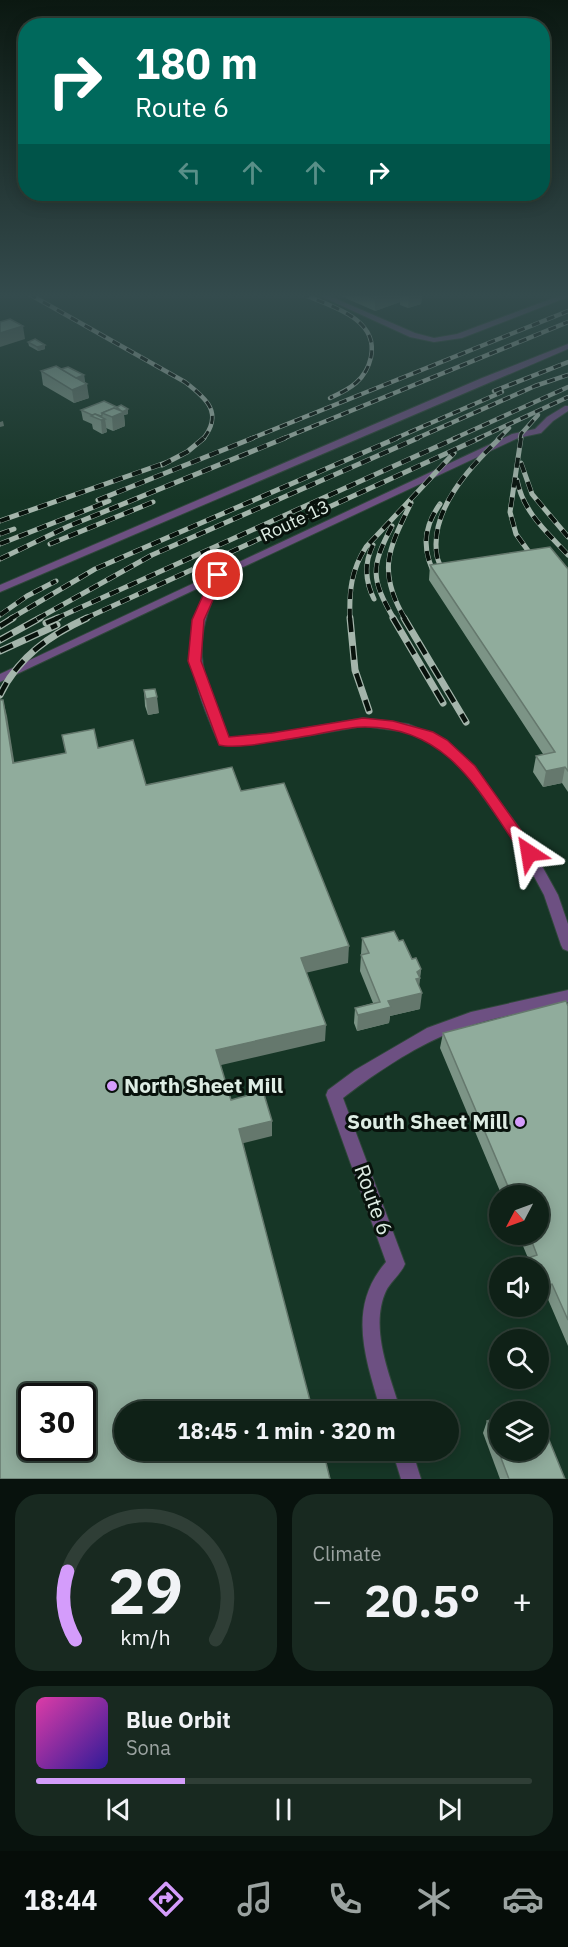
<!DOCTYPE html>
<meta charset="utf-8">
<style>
:root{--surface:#0f2117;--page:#182920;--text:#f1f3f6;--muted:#9ba3a1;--line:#2f3e36;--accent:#d49cfb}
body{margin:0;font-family:"IBM Plex Sans",sans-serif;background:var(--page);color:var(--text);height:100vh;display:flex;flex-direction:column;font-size:22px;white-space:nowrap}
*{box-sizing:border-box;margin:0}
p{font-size:20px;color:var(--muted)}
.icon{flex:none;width:33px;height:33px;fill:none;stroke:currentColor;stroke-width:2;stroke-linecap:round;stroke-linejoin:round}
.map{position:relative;height:1479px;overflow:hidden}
.panel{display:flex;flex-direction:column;gap:15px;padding:15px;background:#08120d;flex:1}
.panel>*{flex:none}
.top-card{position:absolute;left:18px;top:18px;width:532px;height:183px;border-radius:24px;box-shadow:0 3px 15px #0003,0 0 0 2px var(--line);background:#00695c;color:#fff;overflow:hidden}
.needle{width:39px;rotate:229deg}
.controls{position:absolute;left:489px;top:1185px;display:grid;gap:12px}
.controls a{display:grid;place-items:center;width:60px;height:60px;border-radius:50%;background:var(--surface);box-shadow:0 3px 15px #0003,0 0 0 2px var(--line);font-size:30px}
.speed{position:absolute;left:18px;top:1383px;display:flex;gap:12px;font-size:30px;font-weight:700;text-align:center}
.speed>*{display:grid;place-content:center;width:78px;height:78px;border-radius:50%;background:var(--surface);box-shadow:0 3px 15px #0003,0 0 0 2px var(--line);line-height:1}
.speed .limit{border:3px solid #111;border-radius:9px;background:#fff;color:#111}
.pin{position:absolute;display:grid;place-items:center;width:51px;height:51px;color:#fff;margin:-26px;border:3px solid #fff;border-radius:50%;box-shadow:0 2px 6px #0007}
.me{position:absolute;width:66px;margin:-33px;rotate:327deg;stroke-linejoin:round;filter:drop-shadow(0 0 4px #0008)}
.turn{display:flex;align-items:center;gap:21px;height:126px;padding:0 18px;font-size:27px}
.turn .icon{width:78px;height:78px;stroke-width:2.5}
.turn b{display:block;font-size:42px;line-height:51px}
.lanes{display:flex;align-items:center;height:57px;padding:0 18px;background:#0003;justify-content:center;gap:30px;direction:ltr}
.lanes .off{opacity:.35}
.big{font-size:45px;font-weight:700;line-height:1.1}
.panel .widget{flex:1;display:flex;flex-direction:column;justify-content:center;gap:9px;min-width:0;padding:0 21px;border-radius:24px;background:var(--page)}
.panel .dial{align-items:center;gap:0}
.dial svg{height:156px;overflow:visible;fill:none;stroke:var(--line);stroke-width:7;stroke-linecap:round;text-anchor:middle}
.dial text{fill:var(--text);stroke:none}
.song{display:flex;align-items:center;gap:18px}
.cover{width:72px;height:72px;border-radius:9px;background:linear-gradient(135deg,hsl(320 70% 55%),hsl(250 70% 35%))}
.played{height:6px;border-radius:3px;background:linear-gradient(90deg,var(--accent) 30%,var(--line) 30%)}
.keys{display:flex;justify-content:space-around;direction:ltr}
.heat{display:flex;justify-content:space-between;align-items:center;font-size:33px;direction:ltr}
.panel .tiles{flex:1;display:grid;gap:15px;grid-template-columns:1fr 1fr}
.widget:last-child{grid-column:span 2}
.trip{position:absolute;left:114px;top:1401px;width:345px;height:60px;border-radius:30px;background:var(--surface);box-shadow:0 3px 15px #0003,0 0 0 2px var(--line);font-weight:700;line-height:60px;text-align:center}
.tab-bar{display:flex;height:96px;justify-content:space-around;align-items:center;background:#060d09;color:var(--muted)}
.tab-bar .icon{width:42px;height:42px}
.tab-bar .selected{color:var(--accent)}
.tab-bar b{font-size:27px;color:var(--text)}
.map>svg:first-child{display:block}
.built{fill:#163626;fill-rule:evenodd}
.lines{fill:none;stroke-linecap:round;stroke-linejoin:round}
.street-casing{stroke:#30473b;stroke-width:2}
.street{fill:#6d5082;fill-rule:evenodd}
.rail-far2-casing{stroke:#a4b5ab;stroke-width:4.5}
.rail-far1-casing{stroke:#a4b5ab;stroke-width:5}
.rail-casing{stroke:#a4b5ab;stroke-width:7}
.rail-far2{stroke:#08120c;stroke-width:3;stroke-dasharray:8;stroke-linecap:butt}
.rail-far1{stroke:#08120c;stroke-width:4;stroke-dasharray:10;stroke-linecap:butt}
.rail{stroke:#08120c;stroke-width:4.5;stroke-dasharray:14;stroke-linecap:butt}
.wall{fill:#7c9486}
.shaded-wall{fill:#65786d}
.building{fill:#90ac9c;stroke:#65786d;stroke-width:1.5;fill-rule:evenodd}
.route{fill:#e11d48;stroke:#92132f;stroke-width:1.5}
.poi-dot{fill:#d49cfb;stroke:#08120c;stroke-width:2}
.labels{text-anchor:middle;stroke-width:6;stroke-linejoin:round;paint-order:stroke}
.street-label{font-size:18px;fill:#deede4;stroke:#08120c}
.near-poi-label{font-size:21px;font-weight:bold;fill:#deede4;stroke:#08120c;text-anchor:start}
.near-street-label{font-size:21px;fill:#deede4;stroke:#08120c}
</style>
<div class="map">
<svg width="568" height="1479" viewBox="0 0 568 1479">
<rect width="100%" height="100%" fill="#142c1f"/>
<!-- built -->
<path class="built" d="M0,294H568V1479H0ZM500,1196H538V1234H500ZM500,1268H538V1306H500ZM500,1340H538V1378H500ZM32,1396H82V1448H32ZM124,1412H448V1450H124ZM500,1412H538V1450H500Z"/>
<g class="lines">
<!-- street casing -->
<g class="street-casing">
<g id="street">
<polygon points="316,294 325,294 415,333 434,338 457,334 564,294 568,294 568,297 462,338 434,342 410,337"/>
<polygon points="568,344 568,349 0,592 0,585 482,378"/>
<path d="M565,406H568V411L553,421L541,433L518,438L222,577C189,648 200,669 228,738L284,732L363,718L408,724L446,740L474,767L526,837L558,895L568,924V951L563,949L561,945L544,895L516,843L466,773L438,746L406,732L363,726L284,740L220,745C214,734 210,722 205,710C186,659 185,633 209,583L0,682V674L512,434L535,429L547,417Z"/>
<path d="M568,990V1002C525,1013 478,1019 438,1038C407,1052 370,1077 343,1098L405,1264C401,1274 391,1281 386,1291C369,1328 390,1376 401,1412H381C366,1359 346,1308 386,1262L326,1095L328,1090L355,1070L427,1028L471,1012Z"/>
<polygon points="392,1450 412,1450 421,1479 401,1479"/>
</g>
</g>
<!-- street -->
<use href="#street" class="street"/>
<!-- rail-far2 casing -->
<g class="rail-far2-casing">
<g id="rail-far2">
<path d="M29,294L185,382C206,398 224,413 203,439"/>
<path d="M302,294C330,306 379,318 371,357C366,380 350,389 330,398"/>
<polyline points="494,391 568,362"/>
<polyline points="250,439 568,311"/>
<polyline points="282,439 568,322"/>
<polyline points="394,439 502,392"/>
<polyline points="415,439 535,386 568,375"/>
<polyline points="453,439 568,387"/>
<polyline points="477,439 568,397"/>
<polyline points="498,439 509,428"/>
<polyline points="520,439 521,434 538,415"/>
</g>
</g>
<!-- rail-far1 casing -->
<g class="rail-far1-casing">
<g id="rail-far1">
<polyline points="521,438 510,512 516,534 537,563"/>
<polyline points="521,463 532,494 568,537"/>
<polyline points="162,465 187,452 204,438"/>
<path d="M517,480C523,512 547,532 568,555"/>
<polyline points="98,500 253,438"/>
<polyline points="0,521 165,463"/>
<path d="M392,526C370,568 371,579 394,619"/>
<polyline points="0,534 14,529"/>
<polyline points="0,544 109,501"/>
<polyline points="50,544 153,502"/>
<path d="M373,545C364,563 365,581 374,599"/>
<polyline points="0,559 69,526 285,438"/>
<path d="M446,577C443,570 438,563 437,556C429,510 470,467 500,438"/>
<path d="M437,579C422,552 422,529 440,504"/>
<polyline points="0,615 27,596 56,581"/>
<polyline points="10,619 95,569 397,438"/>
<polyline points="37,619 152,555 418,438"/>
<polyline points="55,619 456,438"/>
<polyline points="84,619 480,438"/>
<path d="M350,619C349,592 351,570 366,547L454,453"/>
<path d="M405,619C377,571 388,550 411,503"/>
</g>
</g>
<!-- rail casing -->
<g class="rail-casing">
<g id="rail">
<polyline points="350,618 355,670 369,711"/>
<polyline points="393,618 443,703"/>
<polyline points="404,618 466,722"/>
<polyline points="46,623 58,618"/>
<polyline points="0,626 13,618"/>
<polyline points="0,640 40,618"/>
<polyline points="0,651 57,625"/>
<path d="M0,695C18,657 50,635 87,618"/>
</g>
</g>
<!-- rail-far2 -->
<use href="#rail-far2" class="rail-far2"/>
<!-- rail-far1 -->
<use href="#rail-far1" class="rail-far1"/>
<!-- rail -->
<use href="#rail" class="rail"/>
</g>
<!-- wall -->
<g class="wall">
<polygon points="336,294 424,294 422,295 421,304 408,308 400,305 400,302 375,311"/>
<polygon points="28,342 45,349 38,351 29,346"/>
<polygon points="61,369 84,375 85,383 89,398 74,403 43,385 41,371"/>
<polygon points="117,407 128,409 128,414 124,415 125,426 113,431 106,428 107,432 102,434 93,429 92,424 83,420 81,410"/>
<polygon points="430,565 568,569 568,792 562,783 543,787 533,772 536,756 543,754 429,580"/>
<polygon points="144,690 159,713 148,715 145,706"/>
<polygon points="362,938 399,941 412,959 421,969 419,986 420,1009 390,1016 389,1023 357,1031 354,1023 355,1008 373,1003 360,971"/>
<polygon points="568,1006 568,1346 547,1297 538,1268 520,1268 522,1260 528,1258 518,1234 538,1234 538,1196 502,1196 440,1048 443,1033"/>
<polygon points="487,1421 565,1479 500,1479 483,1433"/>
</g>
<!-- shaded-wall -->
<g class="shaded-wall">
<polygon points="389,294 400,294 400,302 375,311 375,299"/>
<polygon points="404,294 424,294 422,295 421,304 408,308 409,296"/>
<polygon points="23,326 25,339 0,347 0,333"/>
<polygon points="45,345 45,349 38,351 37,347"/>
<polygon points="84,375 85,384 75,378"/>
<polygon points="87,384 89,398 74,403 72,390"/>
<polygon points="119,408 128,409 128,414 124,415 125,426 113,431 112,417 105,414"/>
<polygon points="102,415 103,420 105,419 107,432 102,434 101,420 97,418"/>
<polygon points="3,421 4,426 0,427 0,422"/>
<polygon points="157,697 159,713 148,715 146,699"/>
<polygon points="3,700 7,716 17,779 13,763"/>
<polygon points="565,767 562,783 543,787 546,771"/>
<polygon points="349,946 348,963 301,974 301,958"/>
<polygon points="421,969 418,994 422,993 420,1009 390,1016 389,1023 357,1031 358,1015 388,1001 414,995 417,972"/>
<polygon points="326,1025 325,1041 217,1066 216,1050"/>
<polygon points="272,1121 272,1136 240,1144 239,1129"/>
<polygon points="552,1284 547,1297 538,1300 538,1287"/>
</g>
<!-- building -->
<g class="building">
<polygon points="365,294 389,294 375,299"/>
<polygon points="10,319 23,326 0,333 0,322"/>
<polygon points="35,339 45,345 37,347 28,342"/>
<polygon points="56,366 87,384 72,390 41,371"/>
<polygon points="68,367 84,375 76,378 61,369"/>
<polygon points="104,401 119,408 117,409 114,408 102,413 102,415 101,416 95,414 92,415 81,410"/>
<polygon points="121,405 128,409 122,412 117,407"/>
<polygon points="114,408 124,412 112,417 102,413"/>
<polygon points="95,414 105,419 101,420 91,416"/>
<polygon points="550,547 568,569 568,771 565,767 546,771 536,756 555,752 430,565"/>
<polygon points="155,689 157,697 146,699 144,690"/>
<path d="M0,700H3L13,763L66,753L62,735L94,729L98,748L133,740L146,785L232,767L241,791L284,783L349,946L301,958L326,1025L216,1050L231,1100L263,1091L272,1121L239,1129L313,1412H124V1450H323L330,1479H0ZM32,1396H82V1448H32Z"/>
<polygon points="394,931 399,941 403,940 412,959 416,958 421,969 417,972 420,978 416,979 422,993 388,1001 391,1007 358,1015 355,1008 380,1002 361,955 369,953 362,938"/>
<polygon points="566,1001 568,1006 568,1320 552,1284 538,1287 538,1268 525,1268 522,1260 537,1255 529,1234 538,1234 538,1196 512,1196 443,1033"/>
<polygon points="535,1405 538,1412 516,1412"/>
<polygon points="538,1413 565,1479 509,1479 487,1421 500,1417 500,1450 538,1450"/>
</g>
<!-- sky -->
<linearGradient id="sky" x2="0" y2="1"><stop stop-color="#0b1811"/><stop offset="0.59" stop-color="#344b4d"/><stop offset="1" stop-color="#344b4d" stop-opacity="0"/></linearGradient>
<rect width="568" height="501" fill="url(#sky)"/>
<!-- route -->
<path class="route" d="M218,572L224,575L204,620L201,661L229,737L272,733L363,718L393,721L433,732L447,740L475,766L534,849L536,853L534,857H524C481,796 451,727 365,727C344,727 322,734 301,737C281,740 237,750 219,745L188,661L192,620L212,575Z"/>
<!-- markers -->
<g class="poi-dot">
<circle cx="112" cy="1086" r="6"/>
<circle cx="520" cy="1122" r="6"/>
</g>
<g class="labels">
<!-- street labels -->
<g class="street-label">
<text transform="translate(295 521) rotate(-25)" y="6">Route 13</text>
</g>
<!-- near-poi labels -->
<g class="near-poi-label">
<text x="124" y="1093">North Sheet Mill</text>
<text x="508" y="1129" text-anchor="end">South Sheet Mill</text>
</g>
<!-- near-street labels -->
<g class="near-street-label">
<text transform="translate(373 1200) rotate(70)" y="7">Route 6</text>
</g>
</g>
</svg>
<div class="controls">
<a><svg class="needle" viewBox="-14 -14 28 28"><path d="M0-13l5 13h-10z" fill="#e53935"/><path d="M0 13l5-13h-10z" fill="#9ba3a1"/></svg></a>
<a><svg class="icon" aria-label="sound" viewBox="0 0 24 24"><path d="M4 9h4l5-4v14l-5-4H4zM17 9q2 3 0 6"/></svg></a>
<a><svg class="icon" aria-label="search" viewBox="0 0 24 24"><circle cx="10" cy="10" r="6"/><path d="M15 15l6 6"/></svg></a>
<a><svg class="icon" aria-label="layers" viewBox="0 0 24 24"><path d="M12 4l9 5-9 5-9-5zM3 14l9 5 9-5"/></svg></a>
</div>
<div class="speed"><div class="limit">30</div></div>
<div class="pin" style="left:218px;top:575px;background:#d93025"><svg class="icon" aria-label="arrive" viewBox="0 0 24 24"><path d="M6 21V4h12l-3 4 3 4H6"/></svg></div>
<svg class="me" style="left:529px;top:853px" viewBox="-20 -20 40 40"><path d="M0-17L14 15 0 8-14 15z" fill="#e11d48" stroke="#fff" stroke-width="4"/></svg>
<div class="trip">18:45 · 1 min · 320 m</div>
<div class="top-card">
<div class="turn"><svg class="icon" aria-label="right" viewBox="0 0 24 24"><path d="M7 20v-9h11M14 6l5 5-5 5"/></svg><div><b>180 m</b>Route 6</div></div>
<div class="lanes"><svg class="icon off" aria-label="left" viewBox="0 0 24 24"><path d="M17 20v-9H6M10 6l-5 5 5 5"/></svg><svg class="icon off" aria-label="ahead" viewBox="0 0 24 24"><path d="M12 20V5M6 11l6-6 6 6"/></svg><svg class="icon off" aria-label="ahead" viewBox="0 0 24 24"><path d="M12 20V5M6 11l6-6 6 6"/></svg><svg class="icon" aria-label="right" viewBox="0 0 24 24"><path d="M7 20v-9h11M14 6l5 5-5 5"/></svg></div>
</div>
</div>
<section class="panel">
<div class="tiles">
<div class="widget dial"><svg viewBox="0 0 100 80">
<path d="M14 69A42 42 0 1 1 86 69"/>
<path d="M14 69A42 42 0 0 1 10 34" stroke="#d49cfb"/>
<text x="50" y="56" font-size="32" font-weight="700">29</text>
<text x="50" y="72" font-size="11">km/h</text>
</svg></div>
<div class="widget"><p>Climate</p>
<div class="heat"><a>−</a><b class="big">20.5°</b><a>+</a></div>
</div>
<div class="widget">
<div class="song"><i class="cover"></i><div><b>Blue Orbit</b><p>Sona</p></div></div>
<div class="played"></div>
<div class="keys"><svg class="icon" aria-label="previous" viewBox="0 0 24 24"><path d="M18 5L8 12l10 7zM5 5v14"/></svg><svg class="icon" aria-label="pause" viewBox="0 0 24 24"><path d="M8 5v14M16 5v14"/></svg><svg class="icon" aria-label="next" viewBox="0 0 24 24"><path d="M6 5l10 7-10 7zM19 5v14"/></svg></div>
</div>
</div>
</section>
<nav class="tab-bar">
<b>18:44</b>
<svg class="icon selected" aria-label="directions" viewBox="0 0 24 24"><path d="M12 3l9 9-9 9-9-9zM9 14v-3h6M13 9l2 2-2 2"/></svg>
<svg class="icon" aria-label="music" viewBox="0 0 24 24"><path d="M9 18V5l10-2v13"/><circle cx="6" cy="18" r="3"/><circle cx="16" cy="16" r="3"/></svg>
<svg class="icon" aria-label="phone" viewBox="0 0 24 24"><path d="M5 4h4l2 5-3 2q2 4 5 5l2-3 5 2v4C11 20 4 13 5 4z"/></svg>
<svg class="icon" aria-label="climate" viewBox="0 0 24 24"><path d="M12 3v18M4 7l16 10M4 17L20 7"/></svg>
<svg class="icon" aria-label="car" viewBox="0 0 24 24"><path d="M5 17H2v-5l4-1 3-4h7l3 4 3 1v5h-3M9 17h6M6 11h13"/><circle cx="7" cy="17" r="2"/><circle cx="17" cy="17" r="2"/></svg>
</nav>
